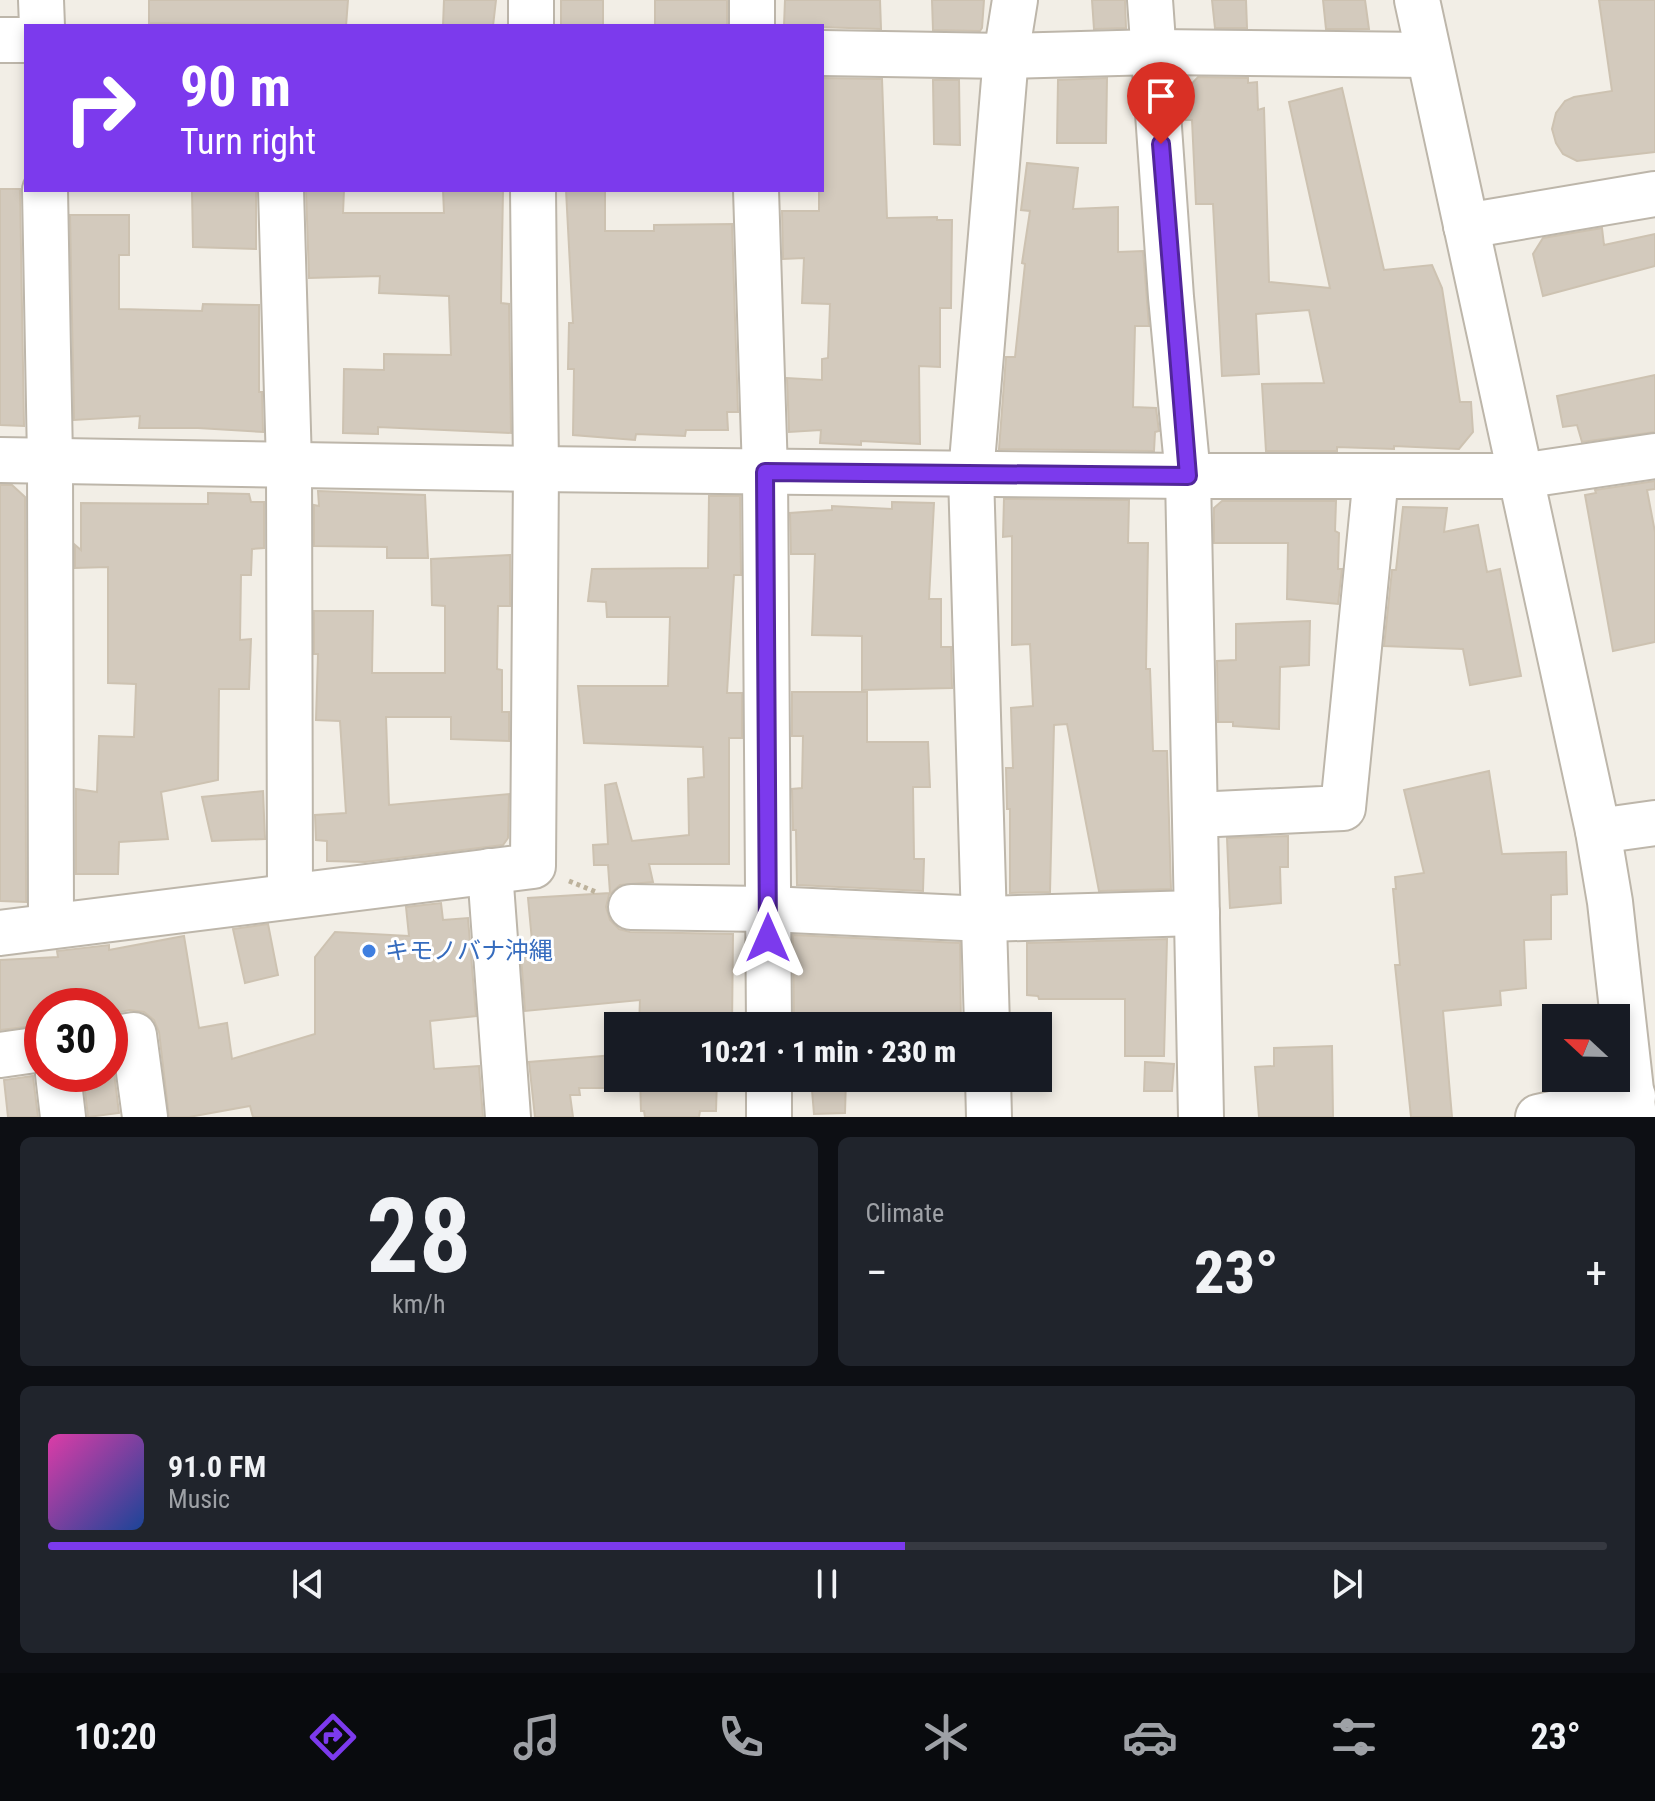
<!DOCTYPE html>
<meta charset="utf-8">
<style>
:root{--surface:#171b24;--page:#20242c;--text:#f1f3f6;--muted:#9ea1a6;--line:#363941;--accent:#7c3aed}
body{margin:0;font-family:"Roboto Condensed","Noto Sans JP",sans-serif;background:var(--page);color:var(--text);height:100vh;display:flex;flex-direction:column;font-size:30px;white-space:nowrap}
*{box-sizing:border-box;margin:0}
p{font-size:26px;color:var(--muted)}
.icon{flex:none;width:44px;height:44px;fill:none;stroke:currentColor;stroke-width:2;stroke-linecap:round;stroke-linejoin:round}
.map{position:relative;height:1117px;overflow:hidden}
.drawer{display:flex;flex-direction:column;gap:20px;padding:20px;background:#0d0f14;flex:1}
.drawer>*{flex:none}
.top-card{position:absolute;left:24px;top:24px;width:800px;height:168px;border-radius:0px;box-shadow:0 4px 12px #0003;background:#7c3aed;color:#fff;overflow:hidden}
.needle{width:52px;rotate:292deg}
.tools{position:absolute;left:1542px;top:1004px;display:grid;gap:16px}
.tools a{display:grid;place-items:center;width:88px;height:88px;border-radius:0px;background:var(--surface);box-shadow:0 4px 12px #0003;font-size:40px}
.speed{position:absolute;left:24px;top:988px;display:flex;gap:16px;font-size:40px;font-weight:700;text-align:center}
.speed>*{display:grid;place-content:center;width:104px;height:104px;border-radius:50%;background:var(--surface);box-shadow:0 4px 12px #0003;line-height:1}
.speed .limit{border:12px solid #d22;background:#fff;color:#111}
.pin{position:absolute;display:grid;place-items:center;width:68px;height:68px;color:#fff;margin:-82px -34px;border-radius:50% 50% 50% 0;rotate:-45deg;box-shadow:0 0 8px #0007}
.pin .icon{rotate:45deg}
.me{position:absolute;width:88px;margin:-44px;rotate:0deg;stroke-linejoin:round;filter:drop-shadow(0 0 6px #0008)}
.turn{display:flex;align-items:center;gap:28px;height:168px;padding:0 24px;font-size:36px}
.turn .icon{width:104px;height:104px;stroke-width:2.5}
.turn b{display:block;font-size:56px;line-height:68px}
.big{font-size:60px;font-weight:800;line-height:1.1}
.drawer .card{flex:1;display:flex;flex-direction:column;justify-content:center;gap:12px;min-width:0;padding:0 28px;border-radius:12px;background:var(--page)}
.drawer .dial{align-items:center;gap:0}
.dial b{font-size:104px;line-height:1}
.song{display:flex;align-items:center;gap:24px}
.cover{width:96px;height:96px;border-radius:12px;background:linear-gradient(135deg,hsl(320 70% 55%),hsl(220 70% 35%))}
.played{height:8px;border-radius:4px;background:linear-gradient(90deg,var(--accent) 55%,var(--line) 55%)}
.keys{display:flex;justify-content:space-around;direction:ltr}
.heat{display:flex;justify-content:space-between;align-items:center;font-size:44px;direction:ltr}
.drawer .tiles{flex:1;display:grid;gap:20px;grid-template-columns:1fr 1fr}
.card:last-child{grid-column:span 2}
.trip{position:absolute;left:604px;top:1012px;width:448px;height:80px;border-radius:0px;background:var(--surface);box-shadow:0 4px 12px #0003;font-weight:800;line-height:80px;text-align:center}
.tabs{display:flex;height:128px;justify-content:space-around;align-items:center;background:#090b0e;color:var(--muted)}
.tabs .icon{width:56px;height:56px}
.tabs .current{color:var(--accent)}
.tabs b{font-size:36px;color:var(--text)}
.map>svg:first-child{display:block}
.building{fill:#d3cabd;stroke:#cdc2b1;stroke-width:2}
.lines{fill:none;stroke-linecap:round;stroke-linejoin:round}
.minor-casing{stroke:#bdb6aa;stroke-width:48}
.path{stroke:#bdb29c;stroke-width:5;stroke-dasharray:4 4;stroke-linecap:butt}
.minor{stroke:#fff;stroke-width:44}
.route-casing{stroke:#51269a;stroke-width:20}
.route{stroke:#7c3aed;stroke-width:14}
.shop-dot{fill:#3f7fe0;stroke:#fff;stroke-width:3}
.labels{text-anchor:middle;stroke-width:6;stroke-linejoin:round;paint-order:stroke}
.shop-label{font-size:24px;fill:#366cbe;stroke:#fff;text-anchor:start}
</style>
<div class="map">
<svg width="1655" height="1117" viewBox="0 0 1655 1117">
<rect width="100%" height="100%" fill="#f2eee6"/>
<!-- building -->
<g class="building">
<polygon points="149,0 348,0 346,26 149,23"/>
<polygon points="444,0 496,0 493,26 443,26"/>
<rect x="561" y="0" width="42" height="26"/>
<rect x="655" y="0" width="72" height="26"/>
<polygon points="785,0 880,0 881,29 784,26"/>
<polygon points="932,0 984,0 982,28 980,31 933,30"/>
<polygon points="1092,0 1125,0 1126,28 1094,29"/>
<polygon points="1212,0 1246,0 1247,28 1215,28"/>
<polygon points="1323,0 1365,0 1369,29 1326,29"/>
<polygon points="1599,0 1655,0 1655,152 1577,161 1563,154 1556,143 1552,129 1556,113 1565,101 1574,97 1612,91"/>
<polygon points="1198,77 1248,78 1248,83 1257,82 1258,110 1264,108 1269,282 1330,288 1289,102 1342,88 1384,270 1432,265 1442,288 1460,402 1471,402 1473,432 1459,449 1394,446 1394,449 1337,447 1337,451 1266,451 1262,384 1324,383 1309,310 1256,314 1259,374 1222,376 1213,204 1196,204 1192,120 1186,120 1184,92"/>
<polygon points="822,78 882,79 887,218 937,217 937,220 952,220 951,308 940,308 940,367 919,366 920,444 861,441 861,445 820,443 821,430 789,432 787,378 822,380 822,359 828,358 830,304 802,303 804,258 783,259 782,211 819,211 819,190 822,190"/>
<polygon points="1107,78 1106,143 1057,143 1058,80"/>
<polygon points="933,80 959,80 960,145 934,144"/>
<polygon points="1027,163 1078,168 1073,209 1118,207 1118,252 1143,251 1149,326 1135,326 1133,407 1156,408 1159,431 1155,432 1154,451 999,449 1006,357 1015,357 1025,264 1022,263 1030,211 1021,210"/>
<polygon points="0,189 20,189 24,426 0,425"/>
<polygon points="192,190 256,190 256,249 193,247"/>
<polygon points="306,190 344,190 343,213 444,213 443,190 503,190 501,303 509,304 511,433 378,427 378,434 343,433 344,369 384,370 384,354 451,355 449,296 379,293 380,276 309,278"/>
<polygon points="566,190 605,190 605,231 654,231 654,225 732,224 738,412 727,412 728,430 686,430 685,436 636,434 635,440 573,435 574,369 568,369 569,323 573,323"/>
<polygon points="70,215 129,215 129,255 119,255 119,309 202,311 203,304 259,305 259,392 262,392 263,432 198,428 139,428 140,416 74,420"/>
<polygon points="1602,228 1604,245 1655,234 1655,266 1543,296 1533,254 1543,238"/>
<polygon points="1655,375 1655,432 1582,442 1577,425 1563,427 1557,396"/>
<polygon points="1655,481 1655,489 1647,490 1655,532 1655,642 1613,651 1585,495 1596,493 1595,490"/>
<polygon points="0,485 12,485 25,497 26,902 0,901"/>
<polygon points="318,491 425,495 428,558 387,558 387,547 314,546 314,505 319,506"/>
<polygon points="208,493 249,494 251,502 264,502 264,548 252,549 251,575 241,575 240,640 251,639 249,689 219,689 218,780 161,792 168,839 119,842 118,874 76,874 76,789 97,792 99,736 134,737 136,684 108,683 108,567 75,568 75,545 81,550 81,503 208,504"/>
<polygon points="709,496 740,496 741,575 734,575 727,693 742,693 742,738 729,738 729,864 649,864 653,882 620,885 609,895 606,907 610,920 619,929 630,932 733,934 732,1026 639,1026 640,1000 525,1011 520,942 532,941 528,898 610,893 608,865 594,865 593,845 608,844 605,785 616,783 632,841 689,835 688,779 704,777 703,747 584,743 578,686 668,686 670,617 607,617 606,602 588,601 592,569 708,568"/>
<polygon points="1004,499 1129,500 1128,543 1148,543 1146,669 1150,669 1153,751 1167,751 1171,889 1099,891 1067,724 1054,725 1050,892 1010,893 1010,809 1007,809 1006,768 1013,768 1011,708 1033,706 1030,644 1012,645 1012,536 1003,537"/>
<polygon points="1222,501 1336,501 1335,531 1339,533 1338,569 1342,569 1338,604 1287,599 1288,543 1214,543 1214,508"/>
<polygon points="892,502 934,503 929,599 941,599 941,647 951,647 952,688 862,690 862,636 812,635 815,554 791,554 790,513 832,510 832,506 892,509"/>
<polygon points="1403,507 1447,508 1444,532 1478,525 1487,572 1500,569 1521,676 1470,685 1463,649 1384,646 1392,570 1396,570"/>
<polygon points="510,555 510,606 498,606 497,669 502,670 502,712 509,712 509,741 451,739 451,717 386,717 389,805 509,794 508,838 503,845 365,862 327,861 327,841 316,840 315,815 346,813 340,721 316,720 318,654 314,654 314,611 373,611 372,673 445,673 445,606 432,605 431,559"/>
<polygon points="1310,621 1309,665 1280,667 1279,729 1233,726 1233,722 1218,722 1217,661 1236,660 1236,624"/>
<polygon points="792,692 867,692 867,742 928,742 930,787 913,787 914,859 924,859 923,891 797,885 796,830 793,830 792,789 802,788 803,736 792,736"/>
<polygon points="1489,771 1502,854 1566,852 1567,894 1551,895 1551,939 1524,940 1526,988 1500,991 1501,1005 1443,1011 1452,1117 1411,1117 1395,965 1400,965 1393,889 1396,889 1395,877 1424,873 1404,790"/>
<polygon points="263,791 265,839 212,841 202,797"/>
<polygon points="1288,836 1288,867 1280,867 1281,903 1230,908 1227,838"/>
<polygon points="441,903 443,920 468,918 476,1016 430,1021 434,1069 479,1066 483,1117 253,1117 250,1106 189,1117 169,1117 159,1032 154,1020 144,1012 130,1010 110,1014 110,1006 42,1006 42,1025 0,1030 0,960 58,957 57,951 109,945 109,950 184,936 199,1028 227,1023 232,1059 315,1034 315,957 335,932 409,936 406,907"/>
<polygon points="268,924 278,975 245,983 233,929"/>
<polygon points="793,935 960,943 961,1026 845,1024 845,1026 794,1026"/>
<polygon points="1167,939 1164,1056 1125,1056 1125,999 1039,999 1038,996 1027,995 1027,943"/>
<polygon points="1332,1046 1333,1117 1259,1117 1255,1067 1274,1066 1274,1048"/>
<polygon points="614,1055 616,1088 579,1088 580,1095 570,1095 573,1117 535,1117 529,1062"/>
<polygon points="1145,1062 1174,1064 1172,1091 1144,1091"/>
<polygon points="110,1063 113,1064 119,1113 88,1117 83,1074 110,1074"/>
<polygon points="33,1076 38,1117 8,1117 4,1080"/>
<polygon points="640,1078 717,1078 716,1111 700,1111 699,1117 645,1117 644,1111 641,1111"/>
<polygon points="811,1078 846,1078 845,1113 814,1114"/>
</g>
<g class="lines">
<!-- minor casing -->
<g class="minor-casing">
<g id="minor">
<polyline points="41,0 42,26"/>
<polyline points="531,0 531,26"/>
<polyline points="1150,0 1171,297 1188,476 1201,1117"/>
<polyline points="1417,0 1598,831 1610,902 1634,1117"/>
<polyline points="752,26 752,0"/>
<polyline points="0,40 26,40"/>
<polyline points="822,53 1006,56 1155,52 1427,55"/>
<polyline points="45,190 50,459 51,926"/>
<polyline points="281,190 289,464 290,896"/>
<polyline points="756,190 765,472 769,1026"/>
<polyline points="1466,226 1655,194"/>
<polyline points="0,460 536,469 1188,476 1520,476 1655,456"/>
<polyline points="1195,815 1343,808 1376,476"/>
<polyline points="1598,831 1655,823"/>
<polyline points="490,871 508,1117"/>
<polyline points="631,907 768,909 985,919 1197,913"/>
<polyline points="0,933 533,866 536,469 533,190"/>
<polyline points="987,1026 971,474 1006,56 1015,0"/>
<polyline points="110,1039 134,1035 145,1117"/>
<polyline points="0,1055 42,1049"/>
<polyline points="58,1074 63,1117"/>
<polyline points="769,1078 769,1117"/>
<polyline points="988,1078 989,1117"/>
<polyline points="1538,1117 1633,1096"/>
</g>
</g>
<!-- path -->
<polyline class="path" points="569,881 596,892"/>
<!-- minor -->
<use href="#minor" class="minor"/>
</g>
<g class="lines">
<!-- route casing -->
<g class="route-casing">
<polyline id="route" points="768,938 765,472 1188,476 1161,144"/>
</g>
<!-- route -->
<use href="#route" class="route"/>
</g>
<!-- markers -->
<circle class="shop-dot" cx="369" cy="951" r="8"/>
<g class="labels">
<!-- shop labels -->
<g class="shop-label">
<text x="385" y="959">キモノバナ沖縄</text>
</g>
</g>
</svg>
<div class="tools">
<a><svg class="needle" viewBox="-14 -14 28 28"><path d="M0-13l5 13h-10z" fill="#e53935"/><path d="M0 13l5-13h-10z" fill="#9ea1a6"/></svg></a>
</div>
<div class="speed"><div class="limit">30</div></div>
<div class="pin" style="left:1161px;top:144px;background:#d93025"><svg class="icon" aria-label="arrive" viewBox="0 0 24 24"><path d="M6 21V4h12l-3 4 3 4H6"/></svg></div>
<svg class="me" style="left:768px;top:938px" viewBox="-20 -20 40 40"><path d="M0-17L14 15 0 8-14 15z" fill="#7c3aed" stroke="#fff" stroke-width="4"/></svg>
<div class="trip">10:21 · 1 min · 230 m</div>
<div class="top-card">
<div class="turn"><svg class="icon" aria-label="right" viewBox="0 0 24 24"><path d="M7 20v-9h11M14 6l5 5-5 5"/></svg><div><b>90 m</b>Turn right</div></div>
</div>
</div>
<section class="drawer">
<div class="tiles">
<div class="card dial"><b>28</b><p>km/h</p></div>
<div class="card"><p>Climate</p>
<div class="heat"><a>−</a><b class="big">23°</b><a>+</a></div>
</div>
<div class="card">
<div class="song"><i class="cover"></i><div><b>91.0 FM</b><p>Music</p></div></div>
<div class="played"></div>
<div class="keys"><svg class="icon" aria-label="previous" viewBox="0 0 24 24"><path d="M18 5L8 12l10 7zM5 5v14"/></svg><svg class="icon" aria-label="pause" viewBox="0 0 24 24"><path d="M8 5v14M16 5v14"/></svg><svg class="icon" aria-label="next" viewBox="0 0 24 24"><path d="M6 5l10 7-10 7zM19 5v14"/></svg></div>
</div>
</div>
</section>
<nav class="tabs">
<b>10:20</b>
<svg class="icon current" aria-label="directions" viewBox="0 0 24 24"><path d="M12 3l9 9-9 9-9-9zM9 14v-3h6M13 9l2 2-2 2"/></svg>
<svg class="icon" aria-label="music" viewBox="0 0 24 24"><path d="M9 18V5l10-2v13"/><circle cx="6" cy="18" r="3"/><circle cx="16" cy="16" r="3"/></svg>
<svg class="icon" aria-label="phone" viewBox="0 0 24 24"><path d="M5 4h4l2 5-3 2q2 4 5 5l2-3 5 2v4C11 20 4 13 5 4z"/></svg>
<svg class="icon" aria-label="climate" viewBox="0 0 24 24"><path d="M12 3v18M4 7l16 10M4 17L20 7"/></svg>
<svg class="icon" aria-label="car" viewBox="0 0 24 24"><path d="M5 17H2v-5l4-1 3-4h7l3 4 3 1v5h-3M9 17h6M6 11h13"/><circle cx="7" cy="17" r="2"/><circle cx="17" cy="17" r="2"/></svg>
<svg class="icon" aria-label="filters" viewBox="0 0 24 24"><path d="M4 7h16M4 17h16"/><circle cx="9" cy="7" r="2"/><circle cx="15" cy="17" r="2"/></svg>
<b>23°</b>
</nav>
